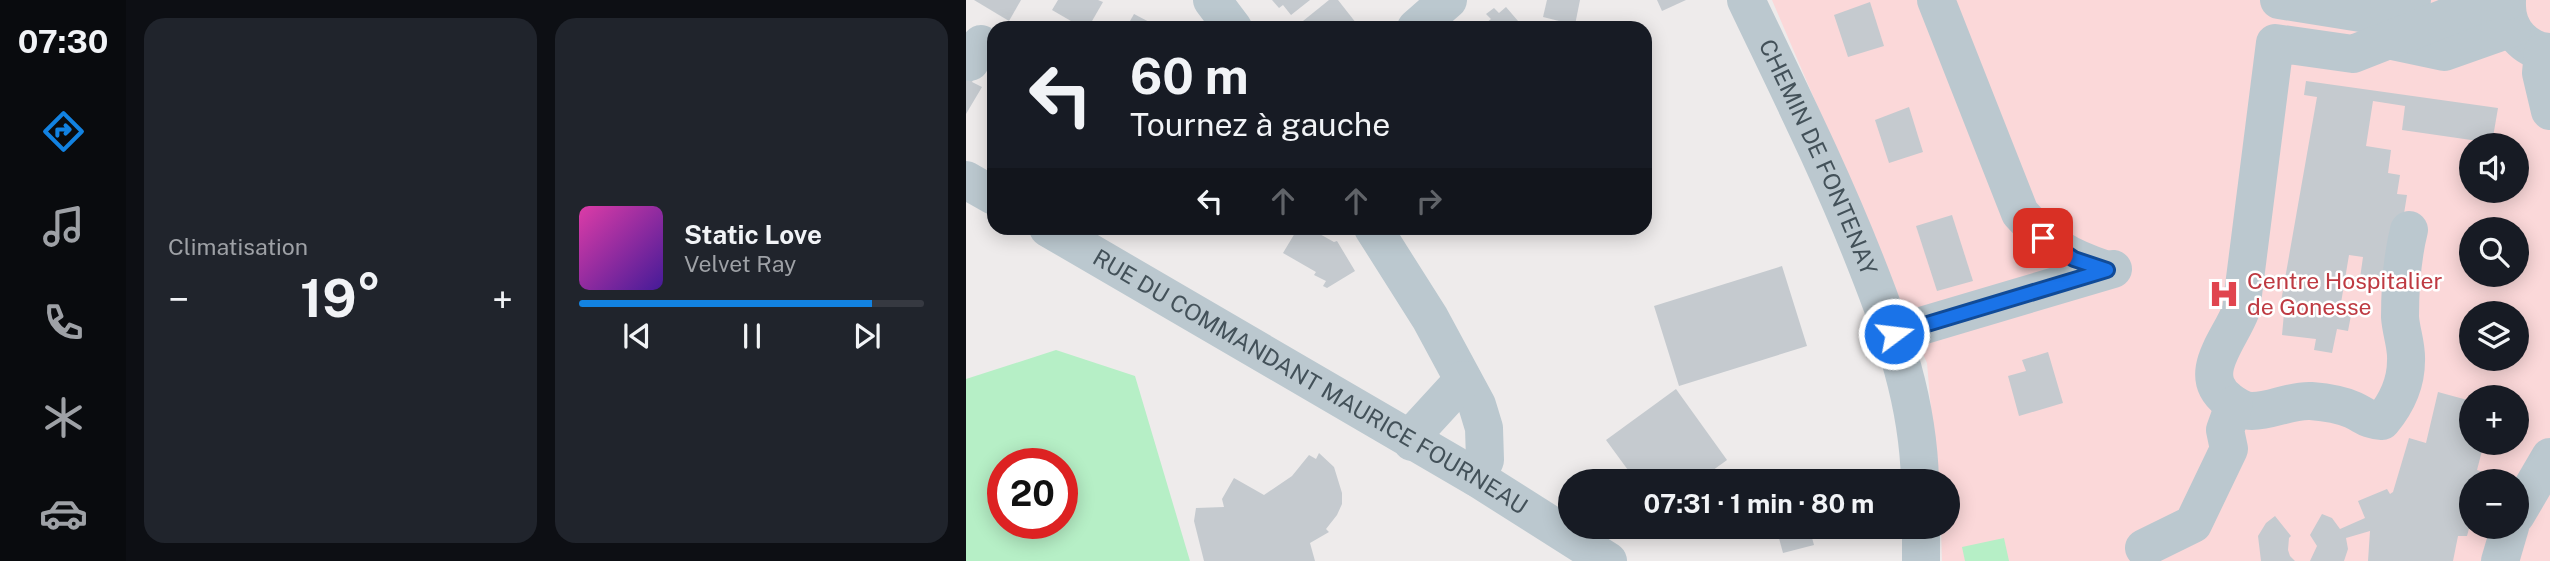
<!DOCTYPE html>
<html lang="fr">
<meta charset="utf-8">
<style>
:root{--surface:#171b24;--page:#20242c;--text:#f1f3f6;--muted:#9ea1a6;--line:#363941;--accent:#1282e1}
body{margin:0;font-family:"Public Sans",sans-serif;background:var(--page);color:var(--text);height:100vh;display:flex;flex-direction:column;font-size:26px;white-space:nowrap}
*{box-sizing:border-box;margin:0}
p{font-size:23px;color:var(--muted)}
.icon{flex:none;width:38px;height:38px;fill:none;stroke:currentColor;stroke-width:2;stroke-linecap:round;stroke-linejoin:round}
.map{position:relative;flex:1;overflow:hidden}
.drawer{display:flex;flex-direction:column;gap:18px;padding:18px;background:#0d0f14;width:840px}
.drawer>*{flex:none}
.hud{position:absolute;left:21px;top:21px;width:665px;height:214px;border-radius:21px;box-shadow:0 4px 18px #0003;background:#171b24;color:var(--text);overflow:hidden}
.tools{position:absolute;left:1493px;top:133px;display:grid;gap:14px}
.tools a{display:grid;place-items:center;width:70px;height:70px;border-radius:50%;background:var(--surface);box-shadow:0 4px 18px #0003;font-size:35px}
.speed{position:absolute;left:21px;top:448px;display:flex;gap:14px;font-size:35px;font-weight:700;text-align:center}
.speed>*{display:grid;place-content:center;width:91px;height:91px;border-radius:50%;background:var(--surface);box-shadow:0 4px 18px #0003;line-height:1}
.speed .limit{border:10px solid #d22;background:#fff;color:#111}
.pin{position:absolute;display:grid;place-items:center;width:60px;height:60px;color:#fff;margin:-30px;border-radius:14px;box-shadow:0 4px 10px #0006}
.me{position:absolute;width:77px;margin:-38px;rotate:75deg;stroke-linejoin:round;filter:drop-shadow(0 0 5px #0008)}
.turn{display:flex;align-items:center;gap:24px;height:147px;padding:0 28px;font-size:32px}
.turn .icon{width:91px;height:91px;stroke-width:2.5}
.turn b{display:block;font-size:49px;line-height:60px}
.lanes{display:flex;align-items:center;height:66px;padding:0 28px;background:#0003;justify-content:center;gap:35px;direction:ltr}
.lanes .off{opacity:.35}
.big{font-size:52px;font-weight:700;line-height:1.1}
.drawer .tile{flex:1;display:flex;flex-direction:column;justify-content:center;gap:10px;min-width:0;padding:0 24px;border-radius:21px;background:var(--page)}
.song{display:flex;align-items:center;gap:21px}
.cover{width:84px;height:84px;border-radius:10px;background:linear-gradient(135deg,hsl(320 70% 55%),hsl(260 70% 35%))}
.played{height:7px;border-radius:4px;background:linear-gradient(90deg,var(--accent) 85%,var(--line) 85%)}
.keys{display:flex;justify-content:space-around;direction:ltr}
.heat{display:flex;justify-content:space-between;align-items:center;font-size:38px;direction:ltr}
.drawer .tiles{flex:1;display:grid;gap:18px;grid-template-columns:repeat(2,1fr)}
.trip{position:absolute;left:592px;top:469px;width:402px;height:70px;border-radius:35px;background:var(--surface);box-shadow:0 4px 18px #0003;font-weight:700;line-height:70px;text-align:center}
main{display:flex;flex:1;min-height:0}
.tabs{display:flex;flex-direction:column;width:126px;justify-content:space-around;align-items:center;background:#090b0e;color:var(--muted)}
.tabs .icon{width:49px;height:49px}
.tabs .active{color:var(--accent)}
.tabs b{font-size:32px;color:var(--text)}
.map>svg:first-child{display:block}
.medical{fill:#fbd8d9;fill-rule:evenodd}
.green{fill:#b6efc6;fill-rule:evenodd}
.building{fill:#c5cacf}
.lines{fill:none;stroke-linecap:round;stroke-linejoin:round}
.minor{stroke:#bbc8cf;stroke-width:38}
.route-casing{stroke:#114b97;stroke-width:18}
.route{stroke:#1a73e8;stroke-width:12}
.labels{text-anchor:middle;stroke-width:5;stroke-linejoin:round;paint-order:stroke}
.street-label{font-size:23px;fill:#435159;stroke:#fff}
.health-label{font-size:23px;fill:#be3a42;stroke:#fff;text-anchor:start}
</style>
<main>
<nav class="tabs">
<b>07:30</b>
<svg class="icon active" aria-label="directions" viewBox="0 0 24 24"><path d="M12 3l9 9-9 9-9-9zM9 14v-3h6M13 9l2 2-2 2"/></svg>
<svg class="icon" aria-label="music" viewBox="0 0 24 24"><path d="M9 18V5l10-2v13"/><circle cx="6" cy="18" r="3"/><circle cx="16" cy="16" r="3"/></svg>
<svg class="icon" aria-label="phone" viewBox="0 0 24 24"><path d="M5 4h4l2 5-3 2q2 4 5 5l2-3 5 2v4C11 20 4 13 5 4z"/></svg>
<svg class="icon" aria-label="climate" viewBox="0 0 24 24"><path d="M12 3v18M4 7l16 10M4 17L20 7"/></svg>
<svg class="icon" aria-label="car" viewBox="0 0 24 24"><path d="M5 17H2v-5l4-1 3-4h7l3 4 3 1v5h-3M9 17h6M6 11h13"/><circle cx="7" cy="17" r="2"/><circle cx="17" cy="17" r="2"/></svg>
</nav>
<section class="drawer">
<div class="tiles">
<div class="tile"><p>Climatisation</p>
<div class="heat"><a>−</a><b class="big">19°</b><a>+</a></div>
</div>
<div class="tile">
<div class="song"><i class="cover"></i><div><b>Static Love</b><p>Velvet Ray</p></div></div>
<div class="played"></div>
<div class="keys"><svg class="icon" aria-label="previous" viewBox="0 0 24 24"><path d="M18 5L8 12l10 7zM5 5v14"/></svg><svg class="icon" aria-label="pause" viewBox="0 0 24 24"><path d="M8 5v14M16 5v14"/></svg><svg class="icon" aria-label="next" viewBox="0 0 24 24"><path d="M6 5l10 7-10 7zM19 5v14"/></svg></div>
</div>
</div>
</section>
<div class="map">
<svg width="1584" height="561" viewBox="0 0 1584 561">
<rect width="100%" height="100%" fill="#eeebeb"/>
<!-- medical -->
<path class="medical" d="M806,0H1584V561H976L975,527H982V481H971L961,363ZM1505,145H1550V191H1505ZM1505,229H1550V275H1505ZM1505,313H1550V359H1505ZM1505,397H1550V443H1505ZM1505,481H1550V527H1505Z"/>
<!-- green -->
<g class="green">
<path d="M90,350L169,376L224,561H0V379ZM37,464H96V523H37Z"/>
<polygon points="1038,538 1043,561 999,561 996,547"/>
</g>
<!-- building -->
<g class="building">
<polygon points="8,0 55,0 43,21"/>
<polygon points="92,0 132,0 137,2 122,28 117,28 86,10"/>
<polygon points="306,0 344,0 325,15 317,5 313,8"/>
<polygon points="363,0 372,0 394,28 343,28 337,21"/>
<polygon points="581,0 614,0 609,25 577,17"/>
<polygon points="691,0 720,0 696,11"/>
<polygon points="904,2 918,46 882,57 868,15"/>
<polygon points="540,7 558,28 514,28 525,19 520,14 528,8 533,13"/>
<polygon points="168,14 189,25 188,28 160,28"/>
<polygon points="0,74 8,78 6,82 16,87 0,114"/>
<polygon points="1340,81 1532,108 1526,143 1436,130 1439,106 1407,101 1400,146 1425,150 1422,173 1434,175 1431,194 1441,195 1427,282 1394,278 1397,257 1383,255 1375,303 1387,305 1382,331 1371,329 1366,353 1348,350 1350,339 1316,335 1318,313 1313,313 1351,97 1338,95"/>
<polygon points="943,107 957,152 923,163 909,120"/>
<polygon points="986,215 1007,281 971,291 950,226"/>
<polygon points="332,228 343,228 368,242 371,241 389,271 361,288 357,286 360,281 348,275 350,272 317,253"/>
<polygon points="816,266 841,346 713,386 688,306"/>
<polygon points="1082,352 1097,403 1053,416 1042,376 1060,371 1056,360"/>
<polygon points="710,389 761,460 732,481 670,481 640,440"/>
<polygon points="1472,392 1505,401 1505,443 1518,443 1511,470 1517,472 1515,481 1505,481 1505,521 1501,536 1492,536 1487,561 1402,561 1404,531 1380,538 1382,549 1378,561 1344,561 1351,546 1344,535 1356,514 1366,518 1374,529 1399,518 1392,501 1421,489 1424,494 1427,492 1443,438 1460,443"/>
<polygon points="353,453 368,467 376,493 376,504 371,515 360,529 363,532 344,543 349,561 238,561 228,521 230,508 258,507 256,499 268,478 298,495 326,476 343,455 350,459"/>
<polygon points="1309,516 1325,536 1323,538 1322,550 1324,556 1329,561 1295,561 1292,536 1300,523"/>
<polygon points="810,527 843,527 848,545 817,553"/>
</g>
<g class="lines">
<!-- minor -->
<g class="minor">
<polyline points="246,0 267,28"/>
<path id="s1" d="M780,0C821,86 864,172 899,261C928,334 952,401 954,481"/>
<path d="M970,0L1054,213C1084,246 1099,256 1141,270"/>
<polyline points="1313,0 1401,14 1428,8 1446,0"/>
<path d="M1541,6C1541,30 1559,51 1584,52"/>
<polyline points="450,28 482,0"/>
<polyline points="1426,41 1478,52 1546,28"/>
<polyline points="1577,52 1575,73 1584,111"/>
<polyline points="0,59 4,62 15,44"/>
<polyline points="0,180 28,196"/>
<path id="s2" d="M82,228L511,478L642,561"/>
<polyline points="407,228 464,318 511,405 518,428 519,460 511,478"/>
<path d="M1443,230C1436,258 1434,288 1434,317C1435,332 1441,346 1440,361C1440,384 1430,404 1416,421C1401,420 1400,416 1387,410C1376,405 1357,402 1345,401C1324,400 1306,411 1286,411C1278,411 1268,405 1262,400C1229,374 1264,340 1275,310L1309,43L1387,54L1522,1H1541"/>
<polyline points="928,334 1147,269"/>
<polyline points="446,442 453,428 497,380"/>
<polyline points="1550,515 1584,457"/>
<polyline points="1178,548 1227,524 1263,449 1259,430 1268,405"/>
<polyline points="955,561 955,527"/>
<polyline points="1534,561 1544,527"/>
</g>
</g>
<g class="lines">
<!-- route casing -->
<g class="route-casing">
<polyline id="route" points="928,334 1141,270 1108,259 1077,238"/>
</g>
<!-- route -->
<use href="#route" class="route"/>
</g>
<!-- icons -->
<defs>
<g id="hospital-bare" transform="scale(2.415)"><path d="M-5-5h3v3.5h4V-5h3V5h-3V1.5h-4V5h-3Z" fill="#e0444e" stroke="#fff" stroke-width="2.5" paint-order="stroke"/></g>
</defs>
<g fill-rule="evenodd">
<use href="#hospital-bare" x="1258" y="294"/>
</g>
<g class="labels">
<!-- street labels -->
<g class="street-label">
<text dy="8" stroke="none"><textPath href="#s1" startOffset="173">CHEMIN DE FONTENAY</textPath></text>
<text dy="8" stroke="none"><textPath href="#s2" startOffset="304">RUE DU COMMANDANT MAURICE FOURNEAU</textPath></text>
</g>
<!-- health labels -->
<g class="health-label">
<text x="1281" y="289">Centre Hospitalier<tspan x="1281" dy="26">de Gonesse</tspan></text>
</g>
</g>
</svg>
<div class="tools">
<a><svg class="icon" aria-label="sound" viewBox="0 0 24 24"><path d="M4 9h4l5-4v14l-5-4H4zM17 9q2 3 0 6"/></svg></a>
<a><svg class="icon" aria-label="search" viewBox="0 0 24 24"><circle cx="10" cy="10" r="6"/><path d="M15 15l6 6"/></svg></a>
<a><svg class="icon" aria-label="layers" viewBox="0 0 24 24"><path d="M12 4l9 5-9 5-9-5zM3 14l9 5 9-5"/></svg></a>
<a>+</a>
<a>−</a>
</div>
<div class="speed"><div class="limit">20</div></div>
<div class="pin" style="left:1077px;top:238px;background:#d93025"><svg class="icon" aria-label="arrive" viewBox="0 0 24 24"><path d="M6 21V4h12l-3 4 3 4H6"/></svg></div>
<svg class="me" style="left:928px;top:334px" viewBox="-20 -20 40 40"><circle r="17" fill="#1a73e8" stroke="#fff" stroke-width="3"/><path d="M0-11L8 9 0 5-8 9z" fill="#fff"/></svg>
<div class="trip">07:31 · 1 min · 80 m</div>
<div class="hud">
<div class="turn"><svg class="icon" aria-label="left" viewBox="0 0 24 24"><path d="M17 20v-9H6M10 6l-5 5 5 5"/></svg><div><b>60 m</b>Tournez à gauche</div></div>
<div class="lanes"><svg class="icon" aria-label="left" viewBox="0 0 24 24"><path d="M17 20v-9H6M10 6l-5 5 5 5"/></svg><svg class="icon off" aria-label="ahead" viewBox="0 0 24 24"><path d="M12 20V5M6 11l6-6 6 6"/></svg><svg class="icon off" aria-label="ahead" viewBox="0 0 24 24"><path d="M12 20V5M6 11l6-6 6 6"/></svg><svg class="icon off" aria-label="right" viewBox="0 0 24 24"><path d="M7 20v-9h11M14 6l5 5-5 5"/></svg></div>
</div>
</div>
</main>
